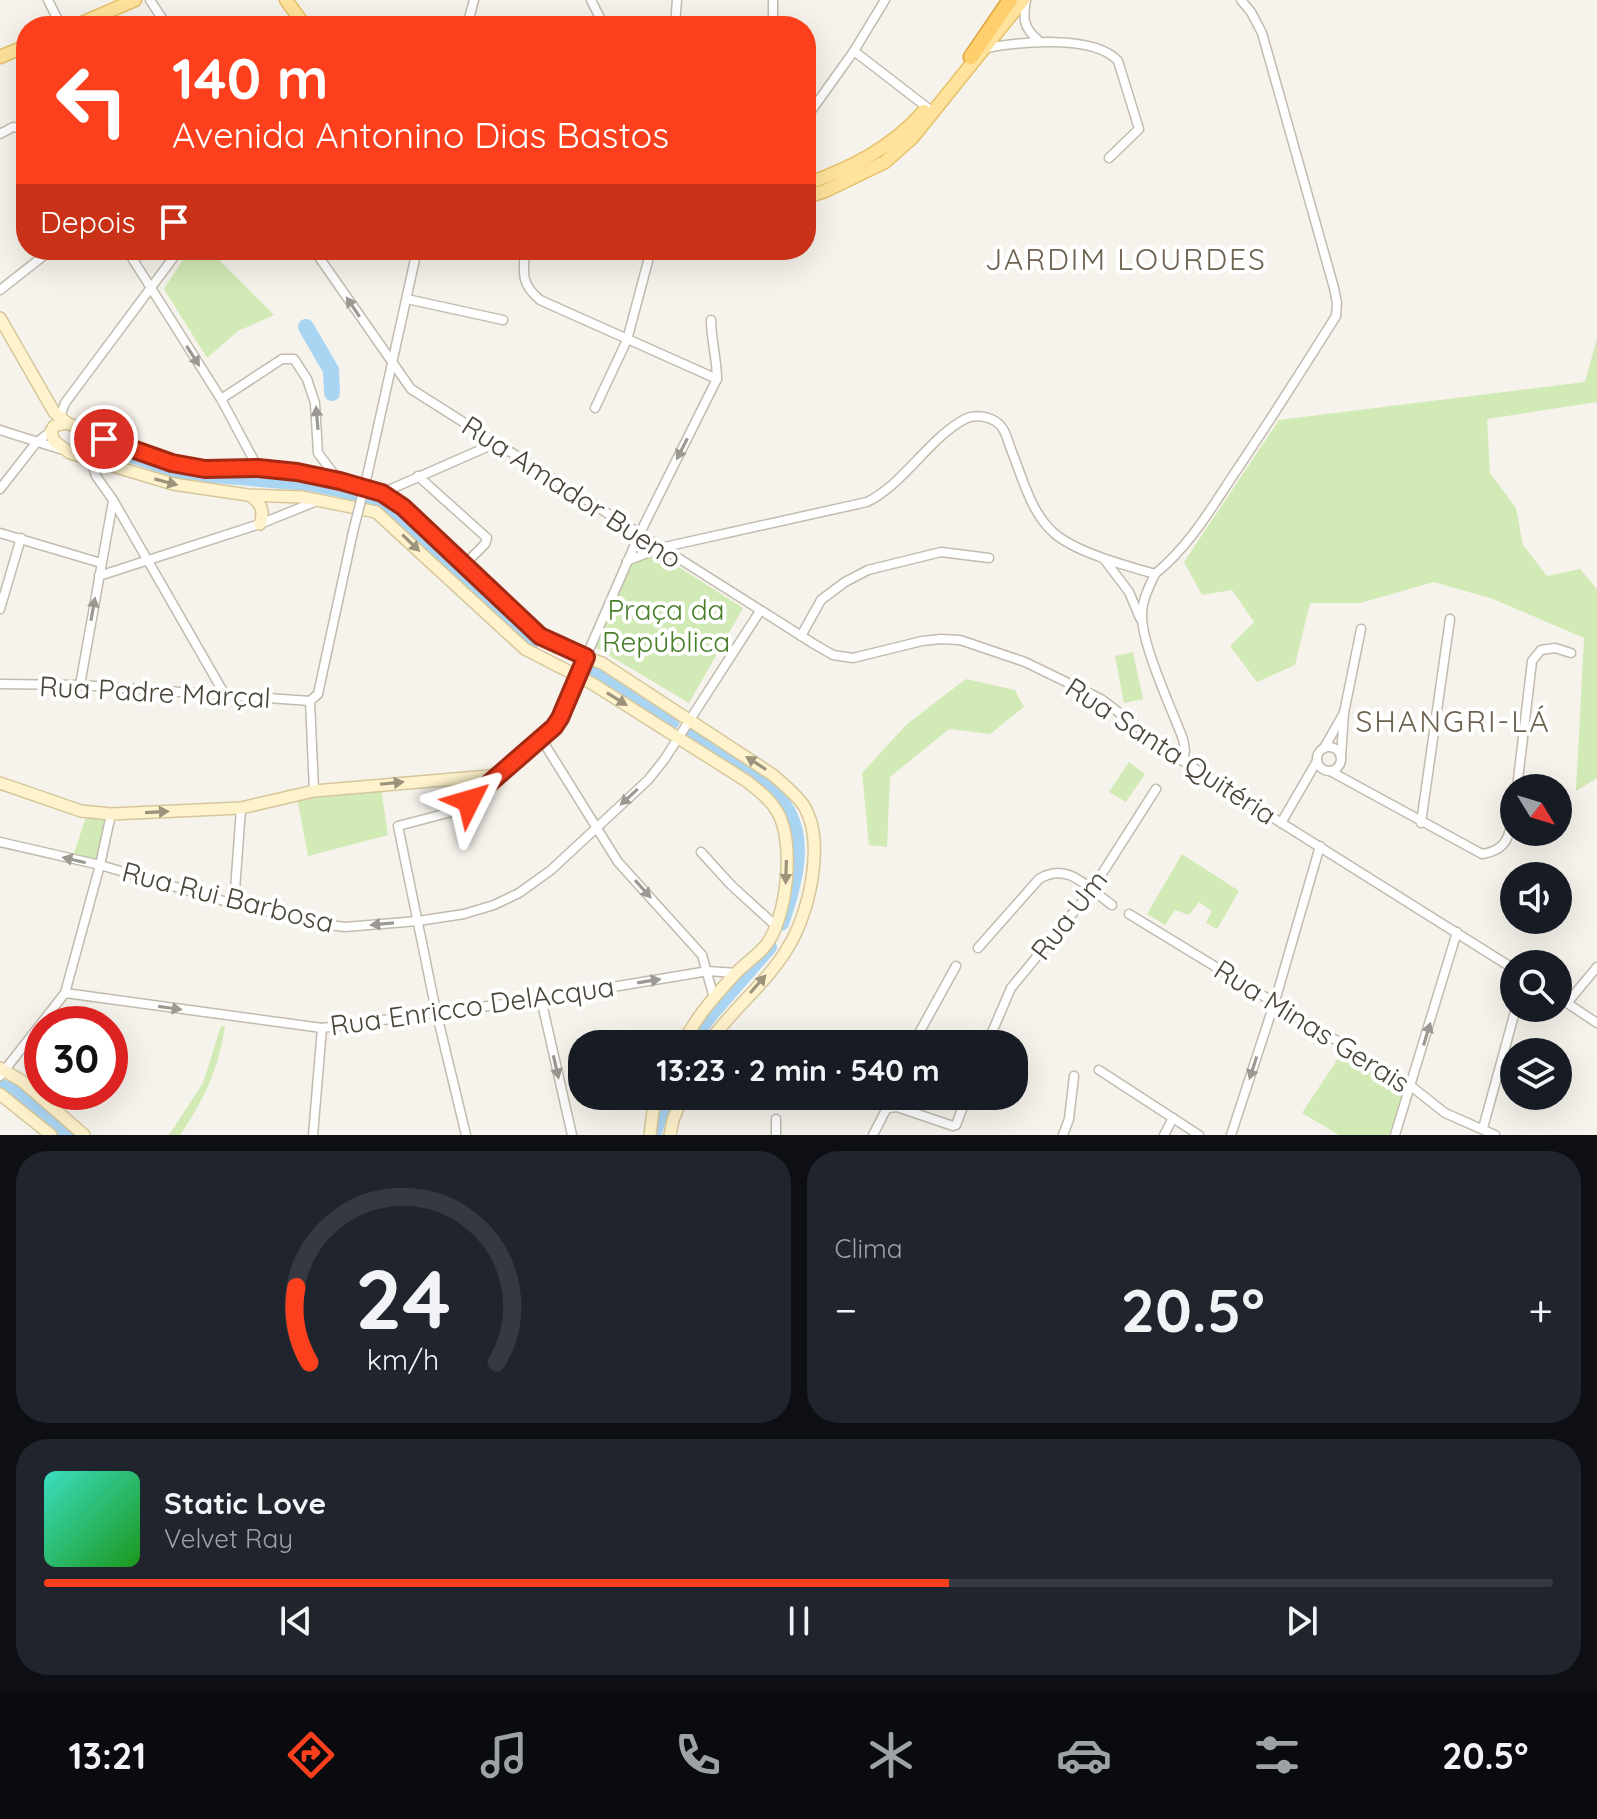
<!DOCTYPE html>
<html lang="pt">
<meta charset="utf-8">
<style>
:root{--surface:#171b24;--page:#20242c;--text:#f1f3f6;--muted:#9ea1a6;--line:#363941;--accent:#fc3f1d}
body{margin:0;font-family:Quicksand,sans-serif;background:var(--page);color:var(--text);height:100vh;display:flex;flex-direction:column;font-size:30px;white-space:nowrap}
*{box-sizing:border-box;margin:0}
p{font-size:26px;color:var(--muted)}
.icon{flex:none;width:44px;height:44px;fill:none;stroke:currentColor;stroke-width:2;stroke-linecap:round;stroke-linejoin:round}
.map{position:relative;height:1135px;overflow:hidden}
.details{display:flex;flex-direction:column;gap:16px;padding:16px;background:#0d0f14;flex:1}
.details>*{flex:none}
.hud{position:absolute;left:16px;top:16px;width:800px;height:244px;border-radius:32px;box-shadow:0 8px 32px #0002;background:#fc3f1d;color:#fff;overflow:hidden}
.needle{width:52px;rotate:128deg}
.fabs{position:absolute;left:1500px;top:774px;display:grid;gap:16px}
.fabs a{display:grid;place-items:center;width:72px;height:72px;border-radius:50%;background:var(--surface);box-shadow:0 8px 32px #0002;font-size:40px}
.speed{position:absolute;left:24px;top:1006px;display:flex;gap:16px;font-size:40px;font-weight:700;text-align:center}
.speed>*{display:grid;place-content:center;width:104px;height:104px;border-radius:50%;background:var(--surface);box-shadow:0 8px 32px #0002;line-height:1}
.speed .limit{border:12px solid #d22;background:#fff;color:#111}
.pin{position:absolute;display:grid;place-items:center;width:68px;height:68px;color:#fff;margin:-34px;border:4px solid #fff;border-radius:50%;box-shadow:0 2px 8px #0007}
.me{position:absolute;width:88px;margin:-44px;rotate:50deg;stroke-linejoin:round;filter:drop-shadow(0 0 6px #0008)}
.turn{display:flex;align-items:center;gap:28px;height:168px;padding:0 24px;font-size:36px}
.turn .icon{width:104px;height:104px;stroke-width:2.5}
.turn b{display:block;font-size:56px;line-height:68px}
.then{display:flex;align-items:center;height:76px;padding:0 24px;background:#0003;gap:16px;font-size:30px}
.big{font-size:60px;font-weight:800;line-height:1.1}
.details .card{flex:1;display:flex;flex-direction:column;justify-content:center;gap:12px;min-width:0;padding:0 28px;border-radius:32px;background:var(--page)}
.details .dial{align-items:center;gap:0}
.dial svg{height:208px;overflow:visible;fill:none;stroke:var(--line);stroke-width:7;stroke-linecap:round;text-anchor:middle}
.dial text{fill:var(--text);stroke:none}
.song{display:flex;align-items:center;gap:24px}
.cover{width:96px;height:96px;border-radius:12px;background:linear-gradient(135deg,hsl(170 70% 55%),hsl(120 70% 35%))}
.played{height:8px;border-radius:4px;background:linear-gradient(90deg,var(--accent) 60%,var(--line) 60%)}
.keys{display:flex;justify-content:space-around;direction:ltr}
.heat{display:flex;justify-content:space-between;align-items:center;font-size:44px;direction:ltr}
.details .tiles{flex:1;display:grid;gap:16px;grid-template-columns:1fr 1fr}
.card:last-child{grid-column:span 2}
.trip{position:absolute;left:568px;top:1030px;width:460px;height:80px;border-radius:32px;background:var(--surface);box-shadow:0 8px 32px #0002;font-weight:800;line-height:80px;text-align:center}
.tab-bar{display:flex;height:128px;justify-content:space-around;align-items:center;background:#090b0e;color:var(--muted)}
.tab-bar .icon{width:56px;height:56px}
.tab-bar .active{color:var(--accent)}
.tab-bar b{font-size:36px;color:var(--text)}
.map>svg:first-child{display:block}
.green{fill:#d2eab5}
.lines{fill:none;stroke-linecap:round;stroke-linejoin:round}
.river{stroke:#a9d4f2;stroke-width:16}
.street-casing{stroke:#c2bbae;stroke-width:11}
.secondary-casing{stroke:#d6c79b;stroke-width:14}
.primary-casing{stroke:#e6c16a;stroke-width:15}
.highway-casing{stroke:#e0a43c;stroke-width:17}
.street{stroke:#fff;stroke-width:8}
.secondary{stroke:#fff3cd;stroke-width:11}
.primary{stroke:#ffe39c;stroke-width:12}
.highway{stroke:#ffcf6e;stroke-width:14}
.street-bridge-casing{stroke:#c2bbae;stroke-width:11;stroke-linecap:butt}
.street-bridge{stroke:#fff;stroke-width:8}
.oneway{fill:#9c9892}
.oneway2{fill:#9c937c}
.route-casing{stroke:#a42913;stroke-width:20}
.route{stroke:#fc3f1d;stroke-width:14}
.labels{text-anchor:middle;stroke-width:8;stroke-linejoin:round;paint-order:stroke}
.street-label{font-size:28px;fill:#4b4439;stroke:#fff}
.park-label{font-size:28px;fill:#4a7f2a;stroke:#fff}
.neighbourhood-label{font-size:30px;letter-spacing:2px;fill:#6e6250;stroke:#fff}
</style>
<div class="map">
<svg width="1597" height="1135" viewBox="0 0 1597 1135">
<rect width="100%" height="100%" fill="#f6f3ec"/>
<!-- green -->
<g class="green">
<polygon points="189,250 209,250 274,315 238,331 207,358 164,289"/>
<polygon points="1597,338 1597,402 1487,419 1490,473 1516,508 1523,545 1547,576 1580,569 1597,589 1597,778 1576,791 1584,638 1493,599 1434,582 1360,603 1310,603 1295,665 1257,682 1230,646 1254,622 1232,590 1202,595 1184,562 1279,420 1585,382"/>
<polygon points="641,543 743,608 689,703 595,647"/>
<polygon points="1133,652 1143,699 1124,703 1115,656"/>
<polygon points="966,679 1015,690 1024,707 990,734 949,729 890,777 887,847 869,845 862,773 907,724"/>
<polygon points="1129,762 1145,774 1126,802 1109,792"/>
<polygon points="381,788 388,835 308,856 297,798"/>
<polygon points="87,814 109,815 95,862 73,856"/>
<polygon points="1182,854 1239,891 1217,929 1206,923 1212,911 1199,902 1189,915 1175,910 1165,925 1147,914"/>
<path d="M221,1026H225C219,1068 204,1100 180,1135H169L203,1083Z"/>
<polygon points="1345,1048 1406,1087 1389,1135 1339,1135 1302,1113"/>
</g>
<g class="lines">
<!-- river -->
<g class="river">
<polyline points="306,327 331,370 332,393"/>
<polyline points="117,450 173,469 202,474 308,483 343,490 380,503 531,643"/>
<polyline points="595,672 672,721"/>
<path d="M694,735C783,793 821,810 781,923"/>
<polyline points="688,1044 713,1011 769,947"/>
<polyline points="0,1087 19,1093 71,1135"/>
<polyline points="653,1135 666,1096"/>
</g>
<!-- street casing -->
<g class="street-casing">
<g id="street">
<polyline points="48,0 61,26"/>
<polyline points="150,0 167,26"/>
<polyline points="591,0 604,26"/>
<path d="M1026,0C1023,19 1023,27 1038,40"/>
<polyline points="467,26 474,0"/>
<polyline points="675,26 677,0"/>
<polyline points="773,26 773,0"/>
<path d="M986,48C1018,42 1094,34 1118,61L1139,129L1109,158"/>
<polyline points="854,51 933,112"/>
<polyline points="806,118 854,51 885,0"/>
<polyline points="0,134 13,127 24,129 26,133"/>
<polyline points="806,152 810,162"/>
<polyline points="127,250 221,399 258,468"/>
<polyline points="314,250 411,389 814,644 833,655 853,658 922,641 941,639 960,640 1025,662 1101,699 1183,761 1514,969"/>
<path d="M525,250C523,273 521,284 540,300L717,379"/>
<polyline points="0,290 51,250"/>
<polyline points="407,299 503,320"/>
<polyline points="221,399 282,359 294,359 307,379 315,403 318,453 339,481"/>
<polyline points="595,408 627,340 651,250"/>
<polyline points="60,417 65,403 179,250"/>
<polyline points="0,430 60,449"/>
<polyline points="91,460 96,476 113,500 225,695"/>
<polyline points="368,472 417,250"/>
<polyline points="418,476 487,538 485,544 464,565"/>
<polyline points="0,489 36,443 51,431"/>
<polyline points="382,493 496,443"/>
<polyline points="0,533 101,563"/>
<polyline points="1104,559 1129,592 1140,618"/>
<path d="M627,561L660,548L867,502C904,484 929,438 965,419C977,413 996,417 1003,429C1007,435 1009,445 1012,452C1023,479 1031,513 1054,533C1075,552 1127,566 1155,574C1188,547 1209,512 1232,477C1268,424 1302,370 1336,316L1337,303L1334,288L1262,33L1251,12L1241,0"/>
<path d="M1155,574C1149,587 1142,600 1142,615C1141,643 1172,710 1183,739L1185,750L1183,761"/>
<polyline points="99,576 260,524 317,501"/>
<polyline points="0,609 21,538"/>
<polyline points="801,636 821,600 845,582 868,570 941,552 989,558"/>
<path d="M586,657L639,535L717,379C717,359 711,340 711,320"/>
<polyline points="0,684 80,685 310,701"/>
<polyline points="80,685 113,501"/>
<polyline points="310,701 318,694 353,532"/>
<polyline points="310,701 314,791"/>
<polyline points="542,740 618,862 702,955 714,998"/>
<circle cx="1329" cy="759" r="12"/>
<polyline points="1324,748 1344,713"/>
<polyline points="1341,757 1344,713 1361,629"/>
<path d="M1330,771L1482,854C1510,850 1510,832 1514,807"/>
<polyline points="1517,788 1532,661 1541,650 1555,648 1571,653"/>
<polyline points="1281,823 1317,761"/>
<polyline points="1421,823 1450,619"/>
<polyline points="0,842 100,865 234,904 330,925 345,927 418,921 464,914 494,905 519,893 551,870 648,780 664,760 760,611"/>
<polyline points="701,852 731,885 776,926"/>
<polyline points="234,904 241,808"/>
<polyline points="1129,914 1411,1086 1445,1113 1495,1135"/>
<path d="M978,948L1039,879C1068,861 1088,888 1112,905"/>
<polyline points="65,993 322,1028 541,999 708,971 736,973"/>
<polyline points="1558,997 1597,1023"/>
<polyline points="541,999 572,1135"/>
<polyline points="1567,1003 1597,967"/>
<polyline points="913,1044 956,966"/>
<polyline points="987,1044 1011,988 1091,891 1156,789"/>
<polyline points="1099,1070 1199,1135"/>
<polyline points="0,1076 65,993 100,865 111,814"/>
<polyline points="889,1108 897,1107 953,1126 956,1125 967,1096"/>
<polyline points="1483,1128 1516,1008"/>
<polyline points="313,1135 322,1028"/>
<polyline points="466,1135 436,1011 398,826 459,810 499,776"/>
<polyline points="776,1135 776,1119"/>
<polyline points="873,1135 893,1096"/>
<polyline points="1063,1135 1069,1119 1074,1076"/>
<polyline points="1164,1135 1173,1118"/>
<polyline points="1231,1135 1275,1001 1320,846"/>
<polyline points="1395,1135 1457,932"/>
</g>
</g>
<!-- secondary casing -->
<g class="secondary-casing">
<g id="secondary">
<polyline points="0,318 54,412 67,423"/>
<path d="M99,437L172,463L205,469L258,468L297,472L340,481L382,493L403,507L540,636L573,653L602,663L773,775C784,785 796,794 804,806C826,843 809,915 787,949C766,984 731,1010 708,1044"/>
<path d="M91,460L100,451L99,437L67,423L54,426L51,431L54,441L70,453L173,484L248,495L302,497L376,512L525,649L593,684L748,782C760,792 771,800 778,813C795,843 787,918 766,945C757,956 744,964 734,975C715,996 695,1018 683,1044"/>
<path d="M248,495C261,501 265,511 260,524"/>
<polyline points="0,783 81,811 111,814 241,808 314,791 501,775 542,740 560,718 586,657"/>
<polyline points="0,1068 22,1081 84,1135"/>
<polyline points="0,1094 51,1135"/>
<polyline points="650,1135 653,1111 659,1096"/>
<polyline points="670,1135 673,1120 683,1096"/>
</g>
</g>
<!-- primary casing -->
<g class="primary-casing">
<g id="primary">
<polyline points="286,0 305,26"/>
<polyline points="75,26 135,0"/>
<polyline points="0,57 26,46"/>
<path d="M806,184C851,168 892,148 924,111"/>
<polyline points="806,197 825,191 885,162 912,138 1023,0"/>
</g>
</g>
<!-- highway casing -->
<g class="highway-casing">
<polyline id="highway" points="971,57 1010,0"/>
</g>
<!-- street -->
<use href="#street" class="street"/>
<!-- secondary -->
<use href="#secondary" class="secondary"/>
<!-- primary -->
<use href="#primary" class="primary"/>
<!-- highway -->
<use href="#highway" class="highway"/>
<!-- street-bridge casing -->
<g class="street-bridge-casing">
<polyline id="street-bridge" points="353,532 368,472"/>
</g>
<!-- street-bridge -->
<use href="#street-bridge" class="street-bridge"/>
</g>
<!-- one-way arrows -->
<defs><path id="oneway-solid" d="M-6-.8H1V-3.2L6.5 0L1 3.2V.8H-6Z" transform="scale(2)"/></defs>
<g class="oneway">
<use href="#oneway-solid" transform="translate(353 307) rotate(-124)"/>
<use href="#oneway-solid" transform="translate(193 356) rotate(57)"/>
<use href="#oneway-solid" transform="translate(317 418) rotate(-95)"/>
<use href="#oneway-solid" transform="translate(682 449) rotate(117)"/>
<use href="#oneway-solid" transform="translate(93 609) rotate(-80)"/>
<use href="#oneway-solid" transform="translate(629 797) rotate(137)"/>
<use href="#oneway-solid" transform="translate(74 860) rotate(-167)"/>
<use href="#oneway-solid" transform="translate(643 889) rotate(48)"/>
<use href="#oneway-solid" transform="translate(382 924) rotate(175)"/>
<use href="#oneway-solid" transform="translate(649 981) rotate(-9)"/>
<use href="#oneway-solid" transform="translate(170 1008) rotate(8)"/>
<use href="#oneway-solid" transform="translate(1427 1034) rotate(-73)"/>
<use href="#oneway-solid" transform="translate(556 1067) rotate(77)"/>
<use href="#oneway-solid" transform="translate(1253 1068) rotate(108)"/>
</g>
<g class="oneway2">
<use href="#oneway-solid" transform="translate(166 482) rotate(15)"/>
<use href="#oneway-solid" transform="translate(411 543) rotate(44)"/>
<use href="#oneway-solid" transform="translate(617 699) rotate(32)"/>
<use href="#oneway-solid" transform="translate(756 763) rotate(-147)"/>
<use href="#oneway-solid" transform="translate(392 783) rotate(-6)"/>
<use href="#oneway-solid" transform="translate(157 812) rotate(-3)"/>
<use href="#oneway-solid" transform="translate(786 872) rotate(92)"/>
<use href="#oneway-solid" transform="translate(758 984) rotate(-49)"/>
</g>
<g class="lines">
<!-- route casing -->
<g class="route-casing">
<polyline id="route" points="104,439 172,463 205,469 258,468 297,472 340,481 382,493 403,507 540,636 586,657 560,718 554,727 469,801"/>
</g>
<!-- route -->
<use href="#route" class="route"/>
</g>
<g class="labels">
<!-- street labels -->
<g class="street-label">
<text transform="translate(572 492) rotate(33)" y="10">Rua Amador Bueno</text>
<text transform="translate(155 692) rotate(3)" y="10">Rua Padre Marçal</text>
<text transform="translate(1171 751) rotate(33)" y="10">Rua Santa Quitéria</text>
<text transform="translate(228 897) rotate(14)" y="10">Rua Rui Barbosa</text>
<text transform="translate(1069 915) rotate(-52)" y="10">Rua Um</text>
<text transform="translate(472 1006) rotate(-8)" y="10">Rua Enricco DelAcqua</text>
<text transform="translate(1312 1026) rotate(32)" y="10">Rua Minas Gerais</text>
</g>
<!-- park labels -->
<g class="park-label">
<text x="666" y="620">Praça da<tspan x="666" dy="32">República</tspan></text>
</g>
<!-- neighbourhood labels -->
<g class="neighbourhood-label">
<text x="1126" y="270">JARDIM LOURDES</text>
<text x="1453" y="732">SHANGRI-LÁ</text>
</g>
</g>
</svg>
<div class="fabs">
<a><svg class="needle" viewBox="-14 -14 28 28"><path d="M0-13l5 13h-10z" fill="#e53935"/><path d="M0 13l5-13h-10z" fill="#9ea1a6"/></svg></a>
<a><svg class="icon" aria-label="sound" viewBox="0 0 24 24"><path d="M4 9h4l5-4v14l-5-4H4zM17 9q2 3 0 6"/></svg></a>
<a><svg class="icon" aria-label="search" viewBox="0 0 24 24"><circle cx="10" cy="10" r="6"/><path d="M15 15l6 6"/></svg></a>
<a><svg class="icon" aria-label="layers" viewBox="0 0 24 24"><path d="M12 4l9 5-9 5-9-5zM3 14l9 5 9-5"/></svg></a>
</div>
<div class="speed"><div class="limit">30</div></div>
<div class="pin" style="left:104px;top:439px;background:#d93025"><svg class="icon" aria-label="arrive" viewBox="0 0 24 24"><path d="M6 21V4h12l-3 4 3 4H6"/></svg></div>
<svg class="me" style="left:469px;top:801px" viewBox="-20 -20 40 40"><path d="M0-17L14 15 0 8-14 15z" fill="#fc3f1d" stroke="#fff" stroke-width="4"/></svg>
<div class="trip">13:23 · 2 min · 540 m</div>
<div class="hud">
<div class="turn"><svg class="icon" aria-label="left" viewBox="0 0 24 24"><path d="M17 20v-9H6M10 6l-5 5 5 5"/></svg><div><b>140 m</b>Avenida Antonino Dias Bastos</div></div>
<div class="then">Depois<svg class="icon" aria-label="arrive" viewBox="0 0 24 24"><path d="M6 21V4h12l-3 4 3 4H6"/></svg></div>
</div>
</div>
<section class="details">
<div class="tiles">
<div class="card dial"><svg viewBox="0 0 100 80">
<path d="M14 69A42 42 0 1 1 86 69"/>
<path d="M14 69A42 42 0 0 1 9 40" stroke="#fc3f1d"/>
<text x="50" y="56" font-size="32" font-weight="700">24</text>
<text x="50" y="72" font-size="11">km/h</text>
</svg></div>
<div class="card"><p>Clima</p>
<div class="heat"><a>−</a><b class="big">20.5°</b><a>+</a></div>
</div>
<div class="card">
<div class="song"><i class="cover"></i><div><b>Static Love</b><p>Velvet Ray</p></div></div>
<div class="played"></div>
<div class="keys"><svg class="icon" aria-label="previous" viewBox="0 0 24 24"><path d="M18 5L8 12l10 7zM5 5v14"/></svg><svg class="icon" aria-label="pause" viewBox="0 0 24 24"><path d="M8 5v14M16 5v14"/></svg><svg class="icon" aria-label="next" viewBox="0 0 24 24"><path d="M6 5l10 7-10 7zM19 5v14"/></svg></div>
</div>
</div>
</section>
<nav class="tab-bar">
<b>13:21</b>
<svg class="icon active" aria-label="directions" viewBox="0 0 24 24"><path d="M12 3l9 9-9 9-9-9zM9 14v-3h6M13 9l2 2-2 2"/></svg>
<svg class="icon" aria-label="music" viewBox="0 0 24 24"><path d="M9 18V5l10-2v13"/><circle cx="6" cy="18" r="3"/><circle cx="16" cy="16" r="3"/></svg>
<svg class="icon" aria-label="phone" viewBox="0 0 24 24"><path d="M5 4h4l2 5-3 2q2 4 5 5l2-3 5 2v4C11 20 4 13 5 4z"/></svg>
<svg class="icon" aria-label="climate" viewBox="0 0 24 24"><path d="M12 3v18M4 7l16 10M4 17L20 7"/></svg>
<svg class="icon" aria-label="car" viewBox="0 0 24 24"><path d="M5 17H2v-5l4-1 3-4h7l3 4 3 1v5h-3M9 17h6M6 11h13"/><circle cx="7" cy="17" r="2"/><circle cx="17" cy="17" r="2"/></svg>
<svg class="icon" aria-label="filters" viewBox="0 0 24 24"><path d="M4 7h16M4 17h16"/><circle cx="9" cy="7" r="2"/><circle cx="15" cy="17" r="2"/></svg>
<b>20.5°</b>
</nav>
